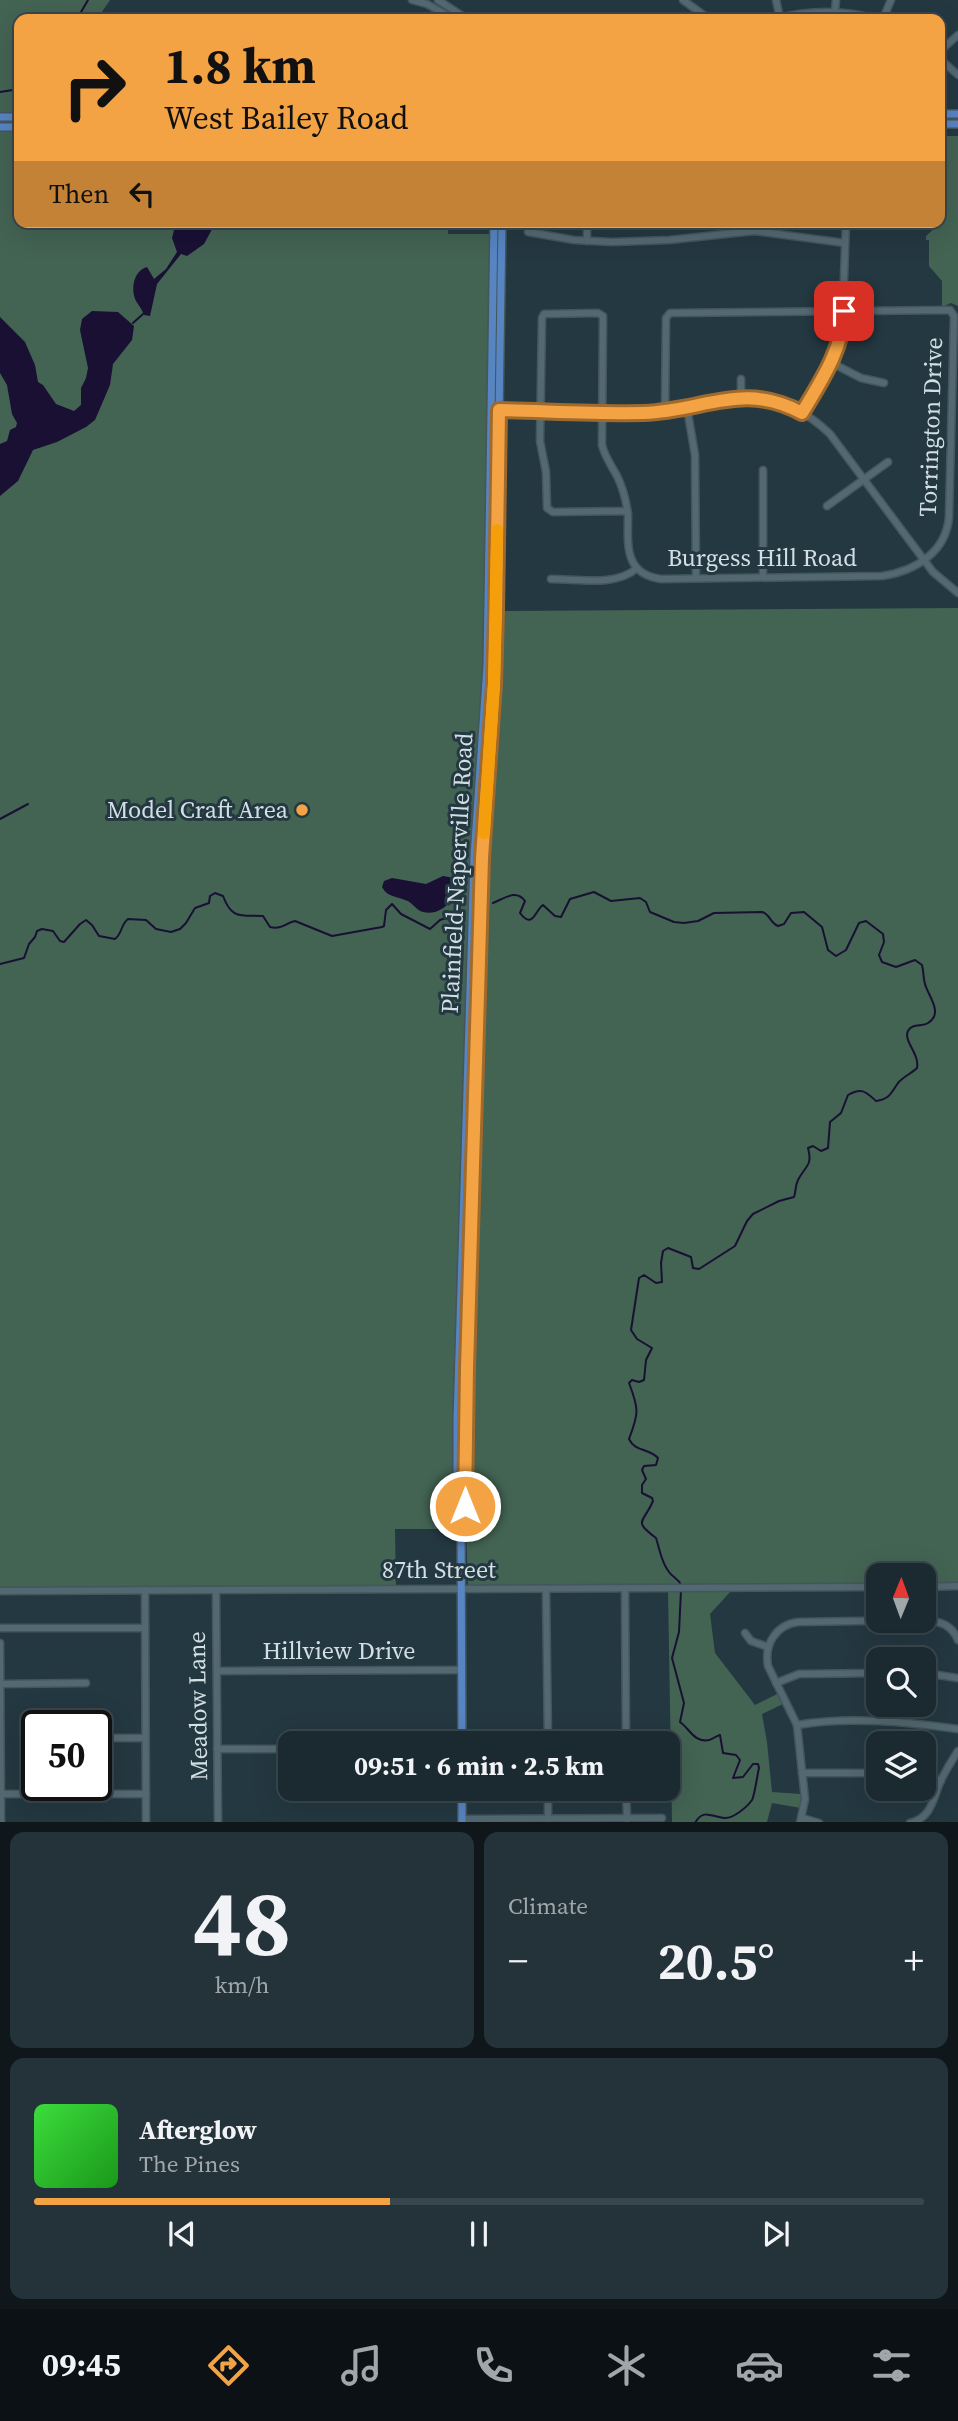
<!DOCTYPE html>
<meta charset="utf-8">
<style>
:root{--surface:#1b2a31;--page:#243239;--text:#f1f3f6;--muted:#a0a7ab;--line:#39464d;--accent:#f4a344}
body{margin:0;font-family:"Source Serif 4",serif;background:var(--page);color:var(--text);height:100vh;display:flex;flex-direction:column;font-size:26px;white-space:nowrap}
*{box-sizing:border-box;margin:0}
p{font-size:23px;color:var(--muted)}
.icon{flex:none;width:38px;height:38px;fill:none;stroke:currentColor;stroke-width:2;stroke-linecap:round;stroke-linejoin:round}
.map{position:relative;height:1822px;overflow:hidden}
.panel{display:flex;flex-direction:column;gap:10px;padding:10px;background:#0f171b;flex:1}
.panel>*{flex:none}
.top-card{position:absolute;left:14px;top:14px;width:931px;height:214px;border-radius:14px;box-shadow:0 7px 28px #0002,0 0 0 2px var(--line);background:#f4a344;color:#111;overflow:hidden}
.needle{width:46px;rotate:1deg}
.controls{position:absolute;left:866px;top:1563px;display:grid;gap:14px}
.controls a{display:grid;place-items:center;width:70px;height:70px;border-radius:14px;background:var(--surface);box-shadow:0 7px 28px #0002,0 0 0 2px var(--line);font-size:35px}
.speed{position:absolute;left:21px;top:1710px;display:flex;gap:14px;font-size:35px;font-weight:700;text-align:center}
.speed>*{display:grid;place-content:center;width:91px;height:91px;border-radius:50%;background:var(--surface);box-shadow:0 7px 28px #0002,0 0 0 2px var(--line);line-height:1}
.speed .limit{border:4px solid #111;border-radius:10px;background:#fff;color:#111}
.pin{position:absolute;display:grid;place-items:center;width:60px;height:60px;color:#fff;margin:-30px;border-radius:14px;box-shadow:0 4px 10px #0006}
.me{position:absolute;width:77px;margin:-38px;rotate:0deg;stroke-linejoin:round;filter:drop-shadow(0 0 5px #0008)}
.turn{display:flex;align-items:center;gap:24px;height:147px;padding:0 35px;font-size:32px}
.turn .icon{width:91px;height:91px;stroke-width:2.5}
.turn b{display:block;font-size:49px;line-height:60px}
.then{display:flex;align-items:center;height:66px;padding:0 35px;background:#0003;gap:14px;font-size:26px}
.big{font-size:52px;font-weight:700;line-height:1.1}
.panel .widget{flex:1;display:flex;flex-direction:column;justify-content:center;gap:10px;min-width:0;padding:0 24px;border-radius:14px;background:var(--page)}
.panel .dial{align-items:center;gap:0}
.dial b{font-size:91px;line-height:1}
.song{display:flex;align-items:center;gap:21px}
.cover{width:84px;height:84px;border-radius:10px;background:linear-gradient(135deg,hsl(120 70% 55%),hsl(120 70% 35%))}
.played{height:7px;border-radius:4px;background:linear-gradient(90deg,var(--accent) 40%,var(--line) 40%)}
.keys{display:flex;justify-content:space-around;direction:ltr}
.heat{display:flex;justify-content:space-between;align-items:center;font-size:38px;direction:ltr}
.panel .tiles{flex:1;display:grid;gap:10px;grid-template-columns:1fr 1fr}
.widget:last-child{grid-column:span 2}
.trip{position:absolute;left:278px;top:1731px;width:402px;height:70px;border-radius:14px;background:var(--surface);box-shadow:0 7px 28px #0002,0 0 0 2px var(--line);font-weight:700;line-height:70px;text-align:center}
.tabs{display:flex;height:112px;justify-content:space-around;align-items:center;background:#0b1114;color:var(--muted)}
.tabs .icon{width:49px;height:49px}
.tabs .on{color:var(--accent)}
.tabs b{font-size:32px;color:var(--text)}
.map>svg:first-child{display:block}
.green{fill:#436353}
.water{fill:#191034}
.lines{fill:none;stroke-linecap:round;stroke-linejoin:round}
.stream{stroke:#191034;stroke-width:2}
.minor-casing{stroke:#44555c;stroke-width:9}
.major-casing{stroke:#44555c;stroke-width:10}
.minor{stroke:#536972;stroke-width:6}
.major{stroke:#5785c2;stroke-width:7}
.route-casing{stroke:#9f6a2c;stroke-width:18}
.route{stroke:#f4a344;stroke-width:12}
.slow{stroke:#f59e0b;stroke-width:12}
.poi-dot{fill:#f4a344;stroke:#243841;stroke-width:2.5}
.labels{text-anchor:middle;stroke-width:6;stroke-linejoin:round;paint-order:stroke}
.street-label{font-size:24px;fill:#d3dfe5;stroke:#243841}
.poi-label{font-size:24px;fill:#d3dfe5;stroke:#243841;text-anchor:end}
</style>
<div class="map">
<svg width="958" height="1823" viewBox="0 0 958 1823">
<rect width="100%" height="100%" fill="#243841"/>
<!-- green -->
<g class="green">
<polygon points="0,0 110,0 97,19 19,19 19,113 0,113"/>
<polygon points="0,131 19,131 19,222 448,222 448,234 491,234 494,420 496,420 494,611 958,608 958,1584 924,1584 924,1575 878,1575 878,1584 468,1586 466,1529 395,1529 396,1587 0,1590"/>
<polygon points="940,136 958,136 958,306 951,303 942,307 942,281 929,266 929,240 926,240 926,236 938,225 937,222 940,222"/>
<polygon points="668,1590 731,1591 710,1614 715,1653 755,1705 779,1693 785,1703 762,1714 767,1742 772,1792 801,1794 801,1808 772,1803 767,1822 672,1822"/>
</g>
<!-- water -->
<g class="water">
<path d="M185,222H216L204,244L187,256L181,254L157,284L150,316L144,315C142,309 139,306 136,301C130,289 134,270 147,267L154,279L166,269L177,252L172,238L174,230Z"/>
<polygon points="92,311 118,312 134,326 132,340 113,364 110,385 95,420 86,427 57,442 33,450 18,481 0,496 0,444 7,441 10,430 16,427 17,423 12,414 7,385 0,373 0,317 25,342 35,365 38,382 43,385 56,404 74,411 81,405 81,388 86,378 88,368 80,330 82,319"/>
<path d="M443,876L454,878C461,896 442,917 423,912C415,910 413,902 405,900C396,896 387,897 382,887L384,881L392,878L426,884Z"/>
</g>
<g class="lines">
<!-- stream -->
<g class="stream">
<polyline points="77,19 88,0"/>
<polyline points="0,92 19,89"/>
<polyline points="133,323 143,314"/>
<polyline points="0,819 28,804"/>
<path d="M493,903C505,898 516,889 525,901L520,913C533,930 535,910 543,905L555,916L561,917L570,899L594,892L611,901L640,898L646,902L650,912L674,922L684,923L698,921L714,913L762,912C770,914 770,923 778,926L784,924L791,913L804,912L822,927L828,950L836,956L846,950L859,923L866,921L883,934L884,942L879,955L882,962L896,967L915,960L922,965C924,973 923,980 926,987C930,998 943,1014 928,1023C922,1027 912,1023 908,1031C903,1041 920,1054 917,1068C912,1073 903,1077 898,1083C891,1093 890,1099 876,1101C866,1092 862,1087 848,1095L841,1113L830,1122L828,1148L821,1151L813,1146L808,1148C813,1166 805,1166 798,1180C795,1186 796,1192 794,1197L779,1201L753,1214L747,1221L735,1246L699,1269L693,1268L691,1257L668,1248L663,1251L661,1263L662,1282L656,1283L644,1275L639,1278L631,1330L637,1339L652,1348L646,1360L644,1380L639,1382L632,1380L629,1383C639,1409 639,1413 629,1439C635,1452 649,1448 658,1458L656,1465L644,1466L642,1470L646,1479L642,1485V1493L652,1498L653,1501C644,1523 632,1520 656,1538C660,1550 661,1562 669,1572C673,1578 678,1578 681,1585"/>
<path d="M0,964L24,958L29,944L35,937L37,931L42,929L53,931L60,941L64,942L80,924L86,920L92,925L99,936L115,939C122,934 121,924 128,919L146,920L156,929L171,932L180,929L186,923L195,908L209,903L210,896L215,893L223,896C232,920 241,915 263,916L270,927C282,930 285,923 295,921L332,936L382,927L384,926L386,910L392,904L401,914L430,929L440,920L457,914L460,910"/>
<path d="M681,1590L679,1632L672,1658L684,1703L680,1722C689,1728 694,1743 709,1740C713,1739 716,1736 720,1735L723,1753L736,1755L740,1760L733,1778L743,1777L753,1764H758L759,1768C757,1776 755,1794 752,1800C747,1807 733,1819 724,1818C712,1817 703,1808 695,1823"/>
</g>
<!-- minor casing -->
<g class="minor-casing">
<g id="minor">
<polyline points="412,0 427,4 454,19"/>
<polyline points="438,0 467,19"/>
<polyline points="683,0 709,19"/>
<polyline points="776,0 780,18"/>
<polyline points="835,11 836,0"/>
<path d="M774,19C809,10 841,9 876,19"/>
<polyline points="883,19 891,0"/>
<polyline points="940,51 958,35"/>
<polyline points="940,59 958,75"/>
<polyline points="587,222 587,241"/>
<polyline points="528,232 574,240 612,242 669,240 754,231 845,243"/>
<polyline points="830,362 861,378 884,383"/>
<polyline points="741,379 741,397"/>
<polyline points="687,408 695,455 696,578"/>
<path d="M495,410C545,411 596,415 646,413C719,409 765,372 830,434L933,572L958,593"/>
<polyline points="802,413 835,354 842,335 846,222"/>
<polyline points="763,470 763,577"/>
<polyline points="827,506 888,462"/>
<path d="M627,511L553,512L547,508L546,472L540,441L542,318L544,314L598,313L603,316L602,445C605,457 611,465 617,476C623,488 626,500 628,514C628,543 623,574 661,579L882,576C916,571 946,552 949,517L954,316L950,310L670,313L666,318L665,411"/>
<path d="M551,579C578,579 616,587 637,568"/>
<polyline points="924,1587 958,1586"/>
<polyline points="625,1588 626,1743"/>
<polyline points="546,1589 548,1743"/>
<polyline points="145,1590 146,1823"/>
<polyline points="216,1590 218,1823"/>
<polyline points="0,1591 878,1587"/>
<path d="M924,1620C940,1621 952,1625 958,1640"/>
<polyline points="0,1628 145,1628"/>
<polyline points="745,1633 751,1641 768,1647"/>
<polyline points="0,1643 1,1823"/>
<polyline points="217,1671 461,1670"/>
<polyline points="924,1673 958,1678"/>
<polyline points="776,1683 799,1674 878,1673"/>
<polyline points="0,1684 86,1683"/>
<path d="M797,1725C849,1716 906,1722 958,1729"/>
<polyline points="96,1738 145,1738"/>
<polyline points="217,1749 290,1749"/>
<polyline points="802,1773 878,1773"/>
<polyline points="924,1774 941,1781"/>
<polyline points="548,1788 548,1819"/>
<polyline points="626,1788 627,1819"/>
<polyline points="1,1794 146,1794"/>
<polyline points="802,1818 819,1823"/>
<polyline points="462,1819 662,1818"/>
<path d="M800,1823L805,1799L797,1725L768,1666C764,1644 776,1625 798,1622L922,1620"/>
<path d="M910,1823C932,1818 933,1798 941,1780C946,1770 952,1760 958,1751"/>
</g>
</g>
<!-- major casing -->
<g class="major-casing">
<g id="major">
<polyline points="940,114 958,114"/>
<polyline points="0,117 19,117"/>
<polyline points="940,124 958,124"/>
<polyline points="0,127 19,127"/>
<polyline points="461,1525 457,1521 457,1421 474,857 487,665 494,222"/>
<polyline points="462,1743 461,1525 465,1521 465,1420 482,858 494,684 496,611 502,222"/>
<polyline points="462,1788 462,1823"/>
</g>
</g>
<!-- minor -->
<use href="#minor" class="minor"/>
<!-- major -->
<use href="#major" class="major"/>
</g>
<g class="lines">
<!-- route casing -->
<g class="route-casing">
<path id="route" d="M465,1506L467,1368L482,858L494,684L496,611L499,410C547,411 596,414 644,413C704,411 743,381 802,413C821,381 843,349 844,311"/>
</g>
<!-- route -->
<use href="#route" class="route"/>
<!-- slow -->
<polyline class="slow" points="484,833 494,684 497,530"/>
</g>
<!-- markers -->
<circle class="poi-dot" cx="302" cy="810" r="7"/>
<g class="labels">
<!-- street labels -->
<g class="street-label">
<text transform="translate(931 427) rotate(-88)" y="8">Torrington Drive</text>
<text x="762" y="566">Burgess Hill Road</text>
<text transform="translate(457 873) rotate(-87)" y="8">Plainfield-Naperville Road</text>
<text x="439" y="1578">87th Street</text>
<text x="339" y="1659">Hillview Drive</text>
<text transform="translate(198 1706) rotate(-91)" y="8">Meadow Lane</text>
</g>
<!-- poi labels -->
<g class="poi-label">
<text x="288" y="818">Model Craft Area</text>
</g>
</g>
</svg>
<div class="controls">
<a><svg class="needle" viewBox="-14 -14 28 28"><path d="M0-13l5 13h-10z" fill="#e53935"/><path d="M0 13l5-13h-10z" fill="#a0a7ab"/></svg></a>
<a><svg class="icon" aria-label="search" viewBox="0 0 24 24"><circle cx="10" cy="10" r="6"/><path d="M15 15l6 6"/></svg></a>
<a><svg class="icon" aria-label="layers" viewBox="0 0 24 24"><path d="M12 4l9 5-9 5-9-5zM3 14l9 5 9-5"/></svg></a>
</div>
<div class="speed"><div class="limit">50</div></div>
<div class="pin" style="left:844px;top:311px;background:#d93025"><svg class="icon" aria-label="arrive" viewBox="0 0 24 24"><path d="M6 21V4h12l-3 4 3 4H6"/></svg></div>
<svg class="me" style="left:465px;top:1506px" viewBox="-20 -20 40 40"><circle r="17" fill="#f4a344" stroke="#fff" stroke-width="3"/><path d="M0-11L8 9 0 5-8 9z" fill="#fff"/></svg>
<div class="trip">09:51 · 6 min · 2.5 km</div>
<div class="top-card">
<div class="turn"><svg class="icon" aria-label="right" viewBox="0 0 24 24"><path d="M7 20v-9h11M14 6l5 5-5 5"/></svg><div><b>1.8 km</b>West Bailey Road</div></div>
<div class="then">Then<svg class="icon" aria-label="left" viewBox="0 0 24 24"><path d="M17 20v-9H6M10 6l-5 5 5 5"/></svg></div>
</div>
</div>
<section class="panel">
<div class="tiles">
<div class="widget dial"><b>48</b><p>km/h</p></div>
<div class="widget"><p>Climate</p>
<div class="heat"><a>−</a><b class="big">20.5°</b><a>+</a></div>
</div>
<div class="widget">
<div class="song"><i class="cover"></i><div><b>Afterglow</b><p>The Pines</p></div></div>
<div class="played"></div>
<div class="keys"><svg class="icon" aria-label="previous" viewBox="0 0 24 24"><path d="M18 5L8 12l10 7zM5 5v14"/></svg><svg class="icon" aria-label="pause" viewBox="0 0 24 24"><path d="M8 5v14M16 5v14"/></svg><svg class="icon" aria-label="next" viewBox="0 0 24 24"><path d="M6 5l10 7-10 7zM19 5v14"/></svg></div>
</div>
</div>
</section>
<nav class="tabs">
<b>09:45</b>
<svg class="icon on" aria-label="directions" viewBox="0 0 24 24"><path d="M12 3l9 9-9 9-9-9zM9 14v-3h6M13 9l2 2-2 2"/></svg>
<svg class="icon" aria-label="music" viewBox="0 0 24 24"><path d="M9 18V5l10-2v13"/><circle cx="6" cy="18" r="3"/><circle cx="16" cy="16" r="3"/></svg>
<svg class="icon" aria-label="phone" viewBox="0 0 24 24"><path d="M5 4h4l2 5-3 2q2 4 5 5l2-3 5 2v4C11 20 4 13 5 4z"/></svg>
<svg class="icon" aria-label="climate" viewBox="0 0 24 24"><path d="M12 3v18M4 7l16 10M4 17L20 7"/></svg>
<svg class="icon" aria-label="car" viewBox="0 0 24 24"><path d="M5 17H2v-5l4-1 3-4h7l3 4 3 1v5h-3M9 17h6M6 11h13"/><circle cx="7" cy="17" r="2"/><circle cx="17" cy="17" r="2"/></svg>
<svg class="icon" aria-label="filters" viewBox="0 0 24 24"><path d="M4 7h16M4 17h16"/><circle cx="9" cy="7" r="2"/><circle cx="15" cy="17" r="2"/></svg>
</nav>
